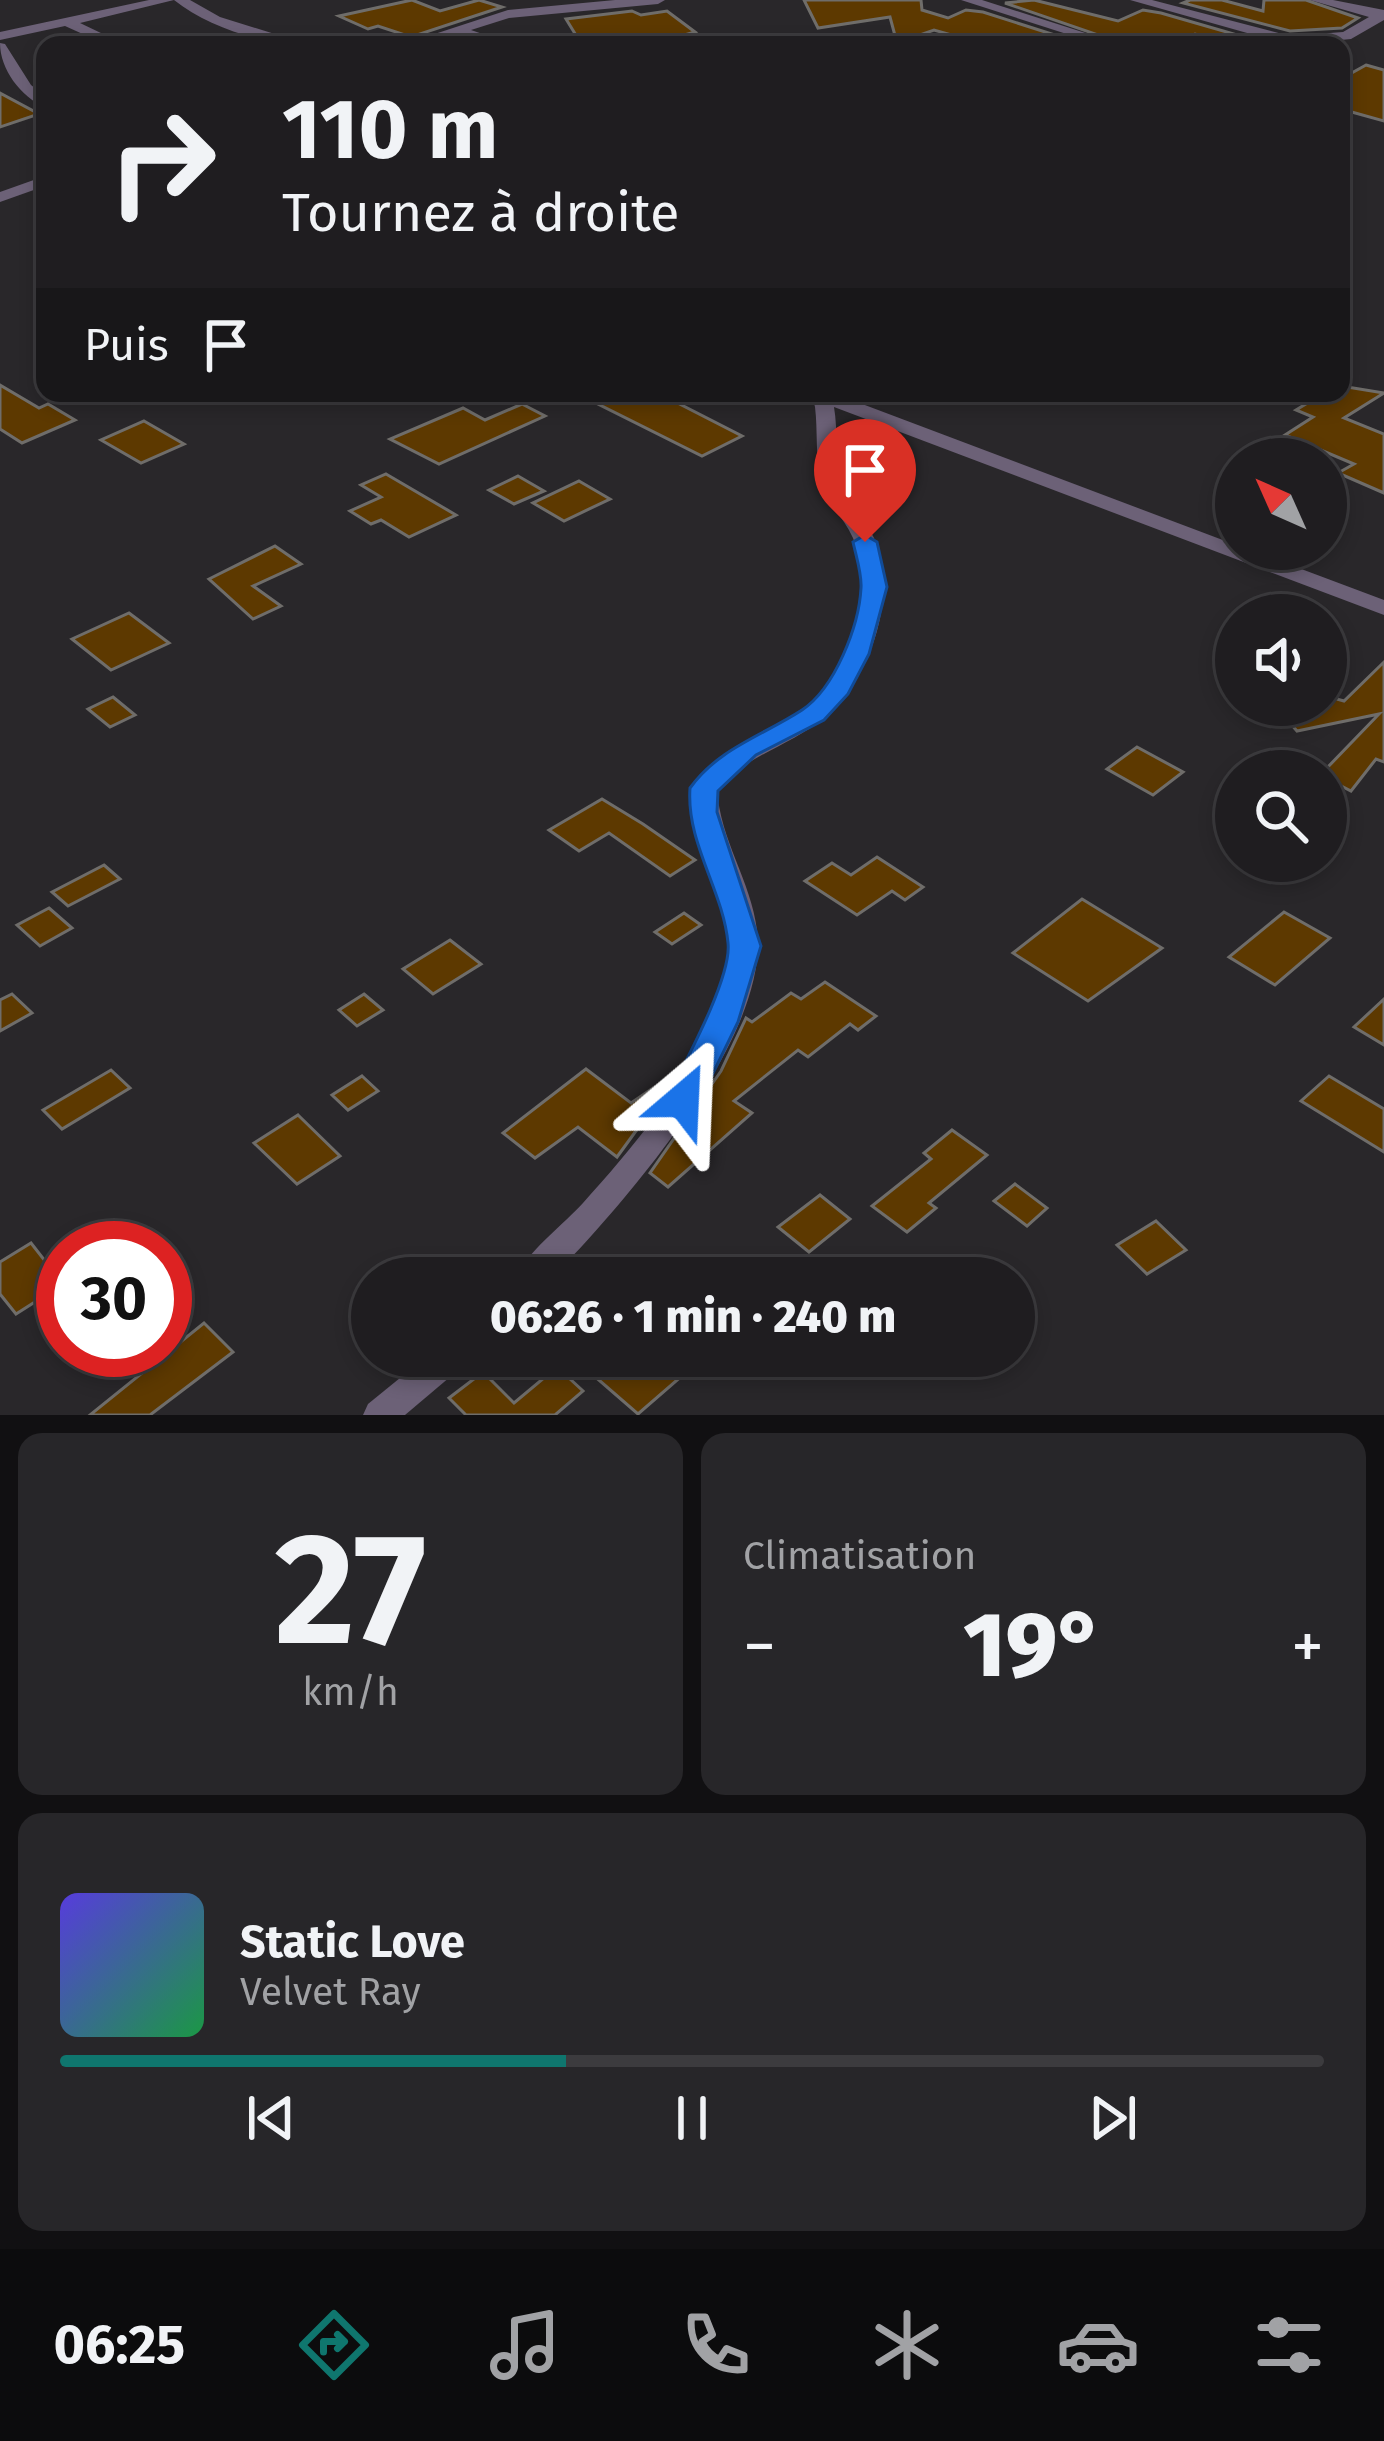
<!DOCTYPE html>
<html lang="fr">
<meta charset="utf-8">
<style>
:root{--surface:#1f1d20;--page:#272629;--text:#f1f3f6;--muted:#a1a2a5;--line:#3c3b3e;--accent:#0f766e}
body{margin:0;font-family:"Fira Sans",sans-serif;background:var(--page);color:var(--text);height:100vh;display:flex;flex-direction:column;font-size:45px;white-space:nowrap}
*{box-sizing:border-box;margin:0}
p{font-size:39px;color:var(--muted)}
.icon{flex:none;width:66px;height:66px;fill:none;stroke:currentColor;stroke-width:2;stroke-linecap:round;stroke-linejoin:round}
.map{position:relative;height:1415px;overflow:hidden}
.panel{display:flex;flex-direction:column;gap:18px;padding:18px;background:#111012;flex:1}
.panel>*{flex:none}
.hud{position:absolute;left:36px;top:36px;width:1314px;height:366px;border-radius:24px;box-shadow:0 6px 18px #0003,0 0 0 3px var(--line);background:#1f1d20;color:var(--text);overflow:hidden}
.needle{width:78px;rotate:315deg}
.buttons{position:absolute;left:1215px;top:438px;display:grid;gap:24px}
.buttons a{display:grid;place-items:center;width:132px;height:132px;border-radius:50%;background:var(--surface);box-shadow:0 6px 18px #0003,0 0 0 3px var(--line);font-size:60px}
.speed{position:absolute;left:36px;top:1221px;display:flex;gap:24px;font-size:60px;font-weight:700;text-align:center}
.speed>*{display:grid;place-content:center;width:156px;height:156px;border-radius:50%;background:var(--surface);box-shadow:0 6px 18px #0003,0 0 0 3px var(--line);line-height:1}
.speed .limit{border:18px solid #d22;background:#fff;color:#111}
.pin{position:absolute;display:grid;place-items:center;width:102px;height:102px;color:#fff;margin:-123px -51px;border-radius:50% 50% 50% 0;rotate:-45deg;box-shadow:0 0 12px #0007}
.pin .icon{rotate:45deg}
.me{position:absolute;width:132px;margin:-66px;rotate:26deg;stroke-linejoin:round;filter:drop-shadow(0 0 9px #0008)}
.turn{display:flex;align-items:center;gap:42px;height:252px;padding:0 48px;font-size:54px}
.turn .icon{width:156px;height:156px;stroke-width:2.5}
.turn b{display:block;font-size:84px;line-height:102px}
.then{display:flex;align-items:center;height:114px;padding:0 48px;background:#0003;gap:24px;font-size:45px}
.big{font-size:90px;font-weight:800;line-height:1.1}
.panel .widget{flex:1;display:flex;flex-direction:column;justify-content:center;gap:18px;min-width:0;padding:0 42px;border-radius:24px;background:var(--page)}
.panel .dial{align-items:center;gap:0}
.dial b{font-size:156px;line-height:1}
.song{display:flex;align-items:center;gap:36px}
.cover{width:144px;height:144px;border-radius:18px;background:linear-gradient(135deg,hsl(250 70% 55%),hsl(140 70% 35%))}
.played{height:12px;border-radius:6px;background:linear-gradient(90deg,var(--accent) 40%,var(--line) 40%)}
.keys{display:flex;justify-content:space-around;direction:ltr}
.heat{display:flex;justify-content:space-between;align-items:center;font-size:66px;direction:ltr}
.panel .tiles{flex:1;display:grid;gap:18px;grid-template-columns:1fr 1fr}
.widget:last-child{grid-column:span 2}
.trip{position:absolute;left:351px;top:1257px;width:684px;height:120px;border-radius:60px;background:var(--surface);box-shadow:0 6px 18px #0003,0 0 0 3px var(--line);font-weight:800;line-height:120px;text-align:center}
.tabs{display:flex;height:192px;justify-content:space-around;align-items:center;background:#0c0c0d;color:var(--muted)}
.tabs .icon{width:84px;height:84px}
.tabs .current{color:var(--accent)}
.tabs b{font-size:54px;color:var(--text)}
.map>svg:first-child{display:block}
.building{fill:#5d3900;stroke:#6f6d6a;stroke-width:3}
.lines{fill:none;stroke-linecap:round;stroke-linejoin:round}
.street{fill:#6c6177;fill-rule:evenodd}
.route{fill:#1a73e8;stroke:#114b97;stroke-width:3}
</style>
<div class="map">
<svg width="1384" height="1415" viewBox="0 0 1384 1415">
<rect width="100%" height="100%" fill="#29272a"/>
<!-- building -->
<g class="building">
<polygon points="412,0 440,11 479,0 502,7 411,37 378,26 368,29 339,16"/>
<polygon points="804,0 921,0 922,10 948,18 966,10 983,12 1086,45 987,45 934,30 897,43 890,17 818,28"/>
<polygon points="1034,0 1118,21 1143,10 1161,13 1272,45 1233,44 1195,34 1172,45 1127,45 1005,3"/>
<polygon points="1190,0 1222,0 1263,11 1264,0 1306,0 1358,18 1342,28 1290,31 1183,3"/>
<polygon points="632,11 641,15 667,11 695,32 688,34 709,45 582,45 566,19"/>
<polygon points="1366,65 1384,70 1384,121 1341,109 1341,79"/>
<polygon points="0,93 39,114 0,127"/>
<polygon points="0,385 39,408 48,404 75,420 22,443 0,429"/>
<polygon points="1341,386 1384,393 1344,418 1384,434 1384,493 1338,473 1354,464 1285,435 1313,417 1296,410 1324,393 1341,393"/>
<polygon points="626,393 658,393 742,436 702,456 600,405"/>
<polygon points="522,404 545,416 439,464 390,439 463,408 485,420"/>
<polygon points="144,421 184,444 141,463 101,440"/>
<polygon points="386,474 456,515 409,537 381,520 371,524 350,511 381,497 361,485"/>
<polygon points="518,476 544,491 514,504 489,490"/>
<polygon points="579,481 610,499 564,521 533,503"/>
<polygon points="275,546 301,564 253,586 281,606 253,619 209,579"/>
<polygon points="129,613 169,643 111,670 72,639"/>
<polygon points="1384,662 1384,762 1376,759 1351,791 1326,778 1324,771 1379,714 1297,731 1283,715 1301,705 1326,705 1326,696 1344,701"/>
<polygon points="113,697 135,715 110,727 88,709"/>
<polygon points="1137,747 1183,772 1153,795 1107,769"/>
<polygon points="602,799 643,824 695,860 670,876 609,833 579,851 549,830"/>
<polygon points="877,857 923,887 905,900 892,891 857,915 805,881 832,863 851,875"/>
<polygon points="104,865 120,879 68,906 52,892"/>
<polygon points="1082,899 1162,948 1088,1001 1013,953"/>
<polygon points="49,908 72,928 40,946 17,925"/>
<polygon points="1284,912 1330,938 1275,985 1229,957"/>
<polygon points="684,913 701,925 672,944 655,932"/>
<polygon points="450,940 481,964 433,994 403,969"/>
<polygon points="825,982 876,1016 858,1030 850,1024 808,1057 798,1050 734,1101 752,1113 668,1187 650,1173 721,1071 746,1018 752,1022 791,993 801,999"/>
<polygon points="12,994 32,1013 0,1031 0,1000"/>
<polygon points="364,994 383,1010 357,1026 339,1010"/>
<polygon points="1384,999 1384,1045 1354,1027"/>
<polygon points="586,1069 631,1103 681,1069 617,1157 578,1127 535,1158 503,1133"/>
<polygon points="111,1070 130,1088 62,1129 43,1110"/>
<polygon points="362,1076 378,1091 348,1110 332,1095"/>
<polygon points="1329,1076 1384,1109 1384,1152 1301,1101"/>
<polygon points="298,1115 340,1156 297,1184 254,1143"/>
<polygon points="952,1130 987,1155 929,1203 936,1208 907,1232 872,1206 931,1159 924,1153"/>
<polygon points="1015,1184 1047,1208 1027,1226 994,1201"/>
<polygon points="820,1195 850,1219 809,1252 778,1227"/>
<polygon points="1156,1221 1186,1250 1147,1274 1117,1245"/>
<polygon points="31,1243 63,1284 16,1314 0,1294 0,1262"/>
<polygon points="204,1323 233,1352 150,1415 90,1415"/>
<polygon points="600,1356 661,1356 683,1375 638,1414 585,1368"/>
<polygon points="557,1367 583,1391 555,1415 466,1415 449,1398 483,1372 514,1403"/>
</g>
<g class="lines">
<!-- street -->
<g class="street">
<path d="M149,0H190L220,17L310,45C265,45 209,28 174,0L80,23L126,45H107L65,26L0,40V32Z"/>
<path d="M615,0H665L658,4L509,18L471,30L514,45C494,45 469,33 452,36C434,38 420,45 401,45L508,10Z"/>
<polygon points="961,0 982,0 1123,45 1101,45"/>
<polygon points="1130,0 1152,0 1290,36 1343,32 1369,17 1310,0 1333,0 1384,10 1384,20 1351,39 1290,45"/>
<path d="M0,43L5,44L31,85L45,96V108C21,96 0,70 0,43Z"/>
<polygon points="45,176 45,186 0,202 0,192"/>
<path d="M805,393H833L1236,545V549H1248L1384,600V615L834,407C838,431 835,457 842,481C848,503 865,518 874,538C899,596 871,676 825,717C791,746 746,755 717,789C720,840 751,881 757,930C771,1037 622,1206 552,1278H515C529,1250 562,1226 583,1203C646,1133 719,1046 730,949C736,895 694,843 691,788C720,748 768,738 805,708C851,671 875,594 853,538C844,518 827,503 821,481C815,457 818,431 815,407L813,399Z"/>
<polygon points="427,1356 468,1356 463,1366 405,1415 363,1415 368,1404"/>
</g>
</g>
<!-- route -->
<path class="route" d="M865,535L877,542L887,587L869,654L848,694L824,720L756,755L718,791L717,812L761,946L738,1022L700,1100L695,1109H671L666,1100C683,1066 732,978 728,943C723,890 686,843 690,788C719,748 762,736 802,710C835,688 859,626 861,588C862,574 856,556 853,542Z"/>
</svg>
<div class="buttons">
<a><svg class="needle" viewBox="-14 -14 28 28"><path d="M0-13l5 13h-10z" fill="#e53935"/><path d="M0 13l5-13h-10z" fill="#a1a2a5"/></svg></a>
<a><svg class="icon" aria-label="sound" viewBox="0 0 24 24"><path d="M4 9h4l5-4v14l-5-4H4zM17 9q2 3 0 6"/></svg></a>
<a><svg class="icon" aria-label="search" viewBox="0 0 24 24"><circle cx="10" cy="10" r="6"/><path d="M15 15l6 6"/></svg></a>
</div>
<div class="speed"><div class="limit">30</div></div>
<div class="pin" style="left:865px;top:542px;background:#d93025"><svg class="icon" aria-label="arrive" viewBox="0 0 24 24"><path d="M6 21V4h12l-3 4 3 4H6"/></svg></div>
<svg class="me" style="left:683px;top:1100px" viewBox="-20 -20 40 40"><path d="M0-17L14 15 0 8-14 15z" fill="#1a73e8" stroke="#fff" stroke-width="4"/></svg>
<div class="trip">06:26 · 1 min · 240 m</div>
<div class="hud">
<div class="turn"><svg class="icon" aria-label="right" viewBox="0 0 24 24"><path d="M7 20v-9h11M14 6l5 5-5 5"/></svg><div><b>110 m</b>Tournez à droite</div></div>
<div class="then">Puis<svg class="icon" aria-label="arrive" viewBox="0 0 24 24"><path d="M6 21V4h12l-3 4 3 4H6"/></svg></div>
</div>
</div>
<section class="panel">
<div class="tiles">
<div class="widget dial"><b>27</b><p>km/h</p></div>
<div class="widget"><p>Climatisation</p>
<div class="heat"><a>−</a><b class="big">19°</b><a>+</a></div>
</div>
<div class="widget">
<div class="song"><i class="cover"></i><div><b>Static Love</b><p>Velvet Ray</p></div></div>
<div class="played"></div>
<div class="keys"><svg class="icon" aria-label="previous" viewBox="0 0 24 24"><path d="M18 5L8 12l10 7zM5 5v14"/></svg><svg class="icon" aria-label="pause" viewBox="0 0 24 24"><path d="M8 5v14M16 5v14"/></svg><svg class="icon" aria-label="next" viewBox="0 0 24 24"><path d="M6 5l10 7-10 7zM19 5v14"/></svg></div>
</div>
</div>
</section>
<nav class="tabs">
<b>06:25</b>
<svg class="icon current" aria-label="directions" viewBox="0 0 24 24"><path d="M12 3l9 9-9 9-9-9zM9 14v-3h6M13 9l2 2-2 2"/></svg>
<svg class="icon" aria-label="music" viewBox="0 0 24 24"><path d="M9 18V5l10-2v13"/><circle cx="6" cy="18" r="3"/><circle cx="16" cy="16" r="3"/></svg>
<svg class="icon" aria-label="phone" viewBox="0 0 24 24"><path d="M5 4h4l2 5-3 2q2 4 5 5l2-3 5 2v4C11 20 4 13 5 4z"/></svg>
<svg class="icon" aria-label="climate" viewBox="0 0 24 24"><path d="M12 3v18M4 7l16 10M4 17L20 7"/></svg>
<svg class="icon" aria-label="car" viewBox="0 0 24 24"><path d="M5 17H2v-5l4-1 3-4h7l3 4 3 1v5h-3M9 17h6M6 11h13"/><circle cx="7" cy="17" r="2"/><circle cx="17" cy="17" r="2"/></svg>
<svg class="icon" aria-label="filters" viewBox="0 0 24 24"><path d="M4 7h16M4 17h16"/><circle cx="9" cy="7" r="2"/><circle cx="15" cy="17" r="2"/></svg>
</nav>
